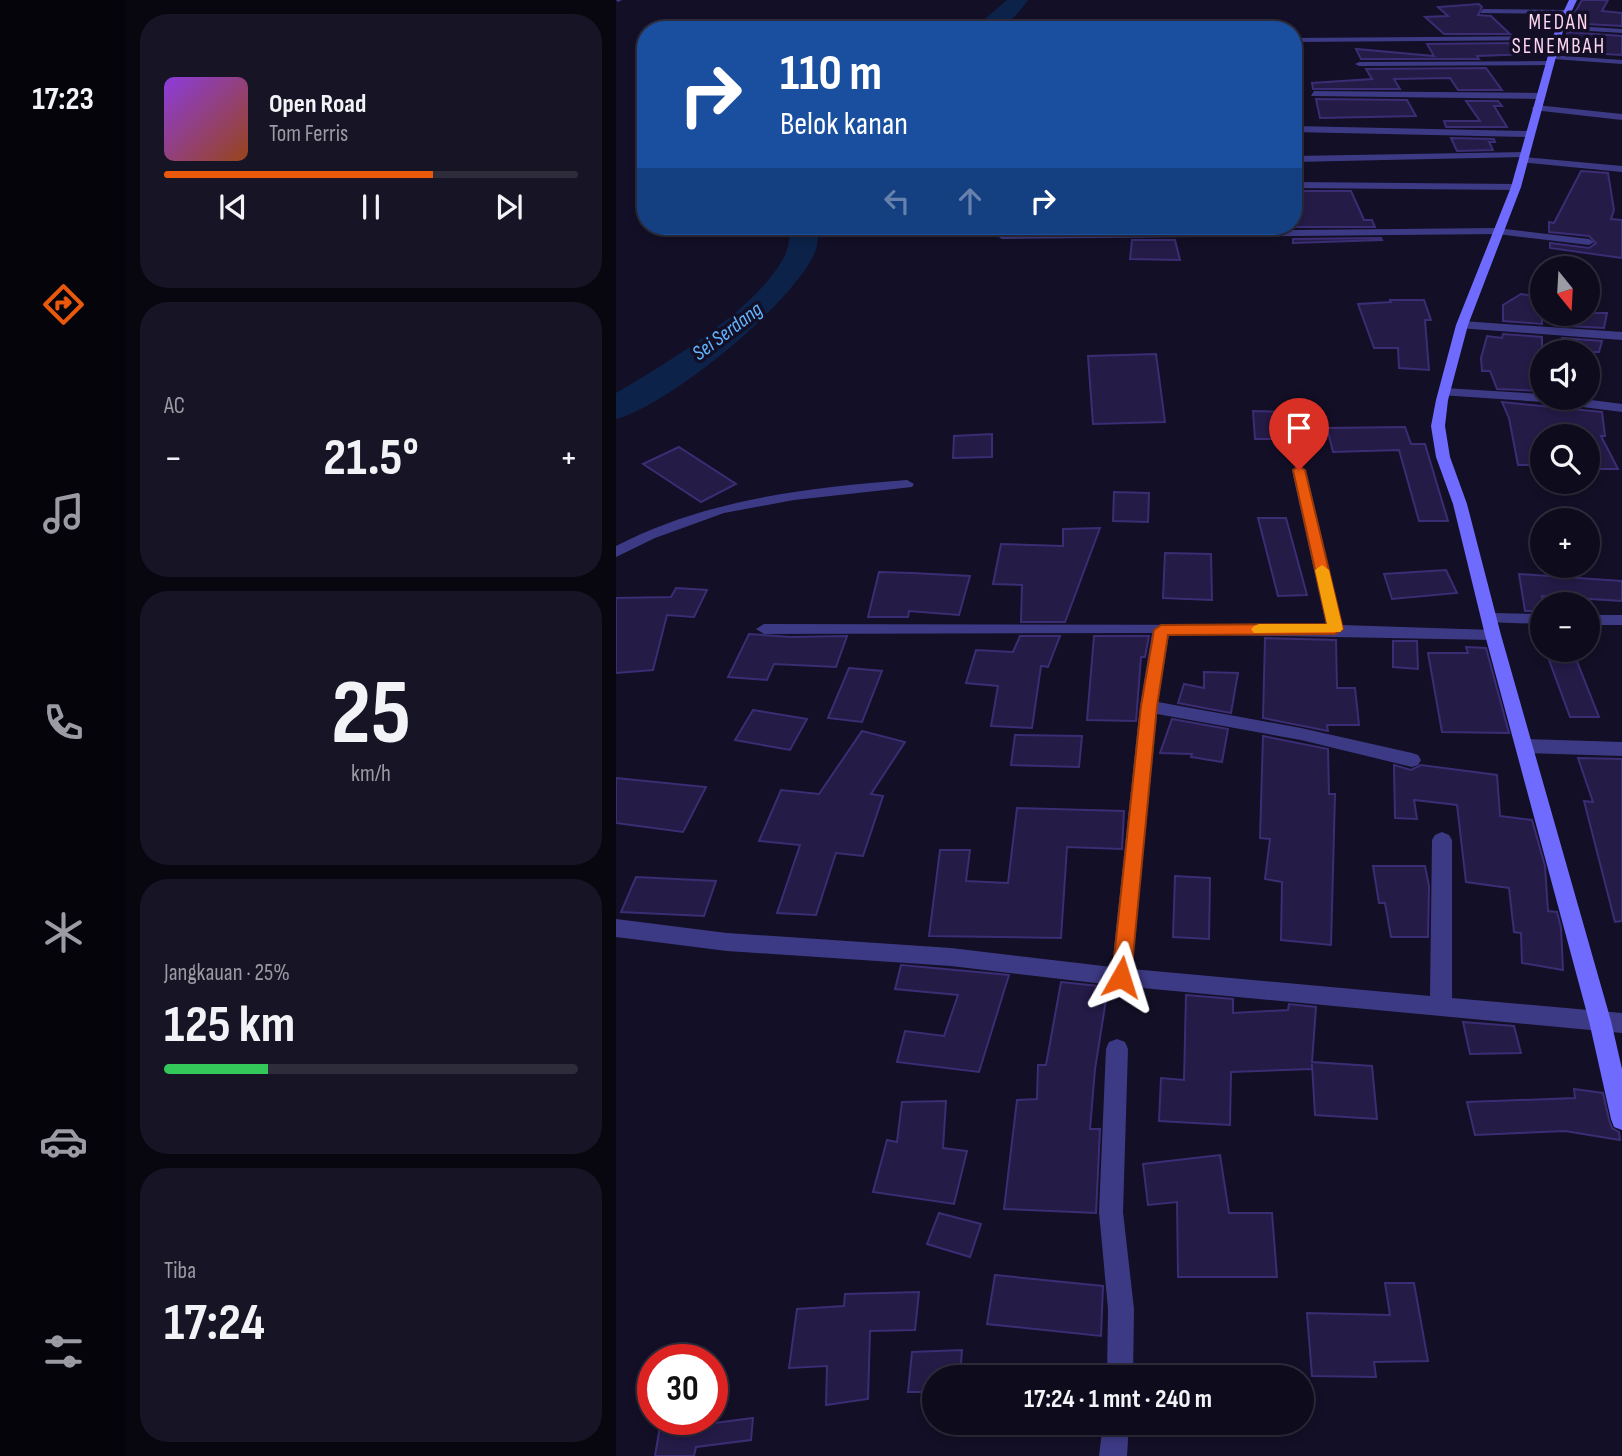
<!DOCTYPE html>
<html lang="id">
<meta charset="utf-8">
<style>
:root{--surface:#0e0b1c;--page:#171425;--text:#f1f3f6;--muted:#9b9ba3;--line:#2e2b3b;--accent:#ea580c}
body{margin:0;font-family:"Sofia Sans Condensed",sans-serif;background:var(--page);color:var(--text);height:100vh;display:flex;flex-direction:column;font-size:26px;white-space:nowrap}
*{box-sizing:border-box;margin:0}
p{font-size:23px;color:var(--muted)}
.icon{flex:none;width:38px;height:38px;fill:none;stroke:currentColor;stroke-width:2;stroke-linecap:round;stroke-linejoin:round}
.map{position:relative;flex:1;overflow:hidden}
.side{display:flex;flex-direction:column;gap:14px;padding:14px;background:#08060f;width:490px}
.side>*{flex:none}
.hud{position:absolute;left:21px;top:21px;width:665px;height:214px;border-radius:28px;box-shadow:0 4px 10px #0003,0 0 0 2px var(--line);background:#1a4fa0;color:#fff;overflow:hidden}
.needle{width:46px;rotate:162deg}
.fabs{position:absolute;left:914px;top:256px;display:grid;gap:14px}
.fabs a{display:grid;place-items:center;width:70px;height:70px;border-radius:50%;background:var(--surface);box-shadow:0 4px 10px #0003,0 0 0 2px var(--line);font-size:35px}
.speed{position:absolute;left:21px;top:1344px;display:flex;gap:14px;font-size:35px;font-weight:700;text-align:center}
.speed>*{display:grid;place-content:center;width:91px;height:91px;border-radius:50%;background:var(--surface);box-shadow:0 4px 10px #0003,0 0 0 2px var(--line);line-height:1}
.speed .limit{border:10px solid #d22;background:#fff;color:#111}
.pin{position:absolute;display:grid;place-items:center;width:60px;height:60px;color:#fff;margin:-72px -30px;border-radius:50% 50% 50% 0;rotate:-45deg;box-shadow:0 0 7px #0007}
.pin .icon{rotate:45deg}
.me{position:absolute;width:77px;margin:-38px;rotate:6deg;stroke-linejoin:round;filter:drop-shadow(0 0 5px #0008)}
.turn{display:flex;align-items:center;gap:24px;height:147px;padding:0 28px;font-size:32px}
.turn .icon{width:91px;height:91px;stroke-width:2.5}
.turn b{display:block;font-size:49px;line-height:60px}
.lanes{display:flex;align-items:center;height:66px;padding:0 28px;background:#0003;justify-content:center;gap:35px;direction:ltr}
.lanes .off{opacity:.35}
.big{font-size:52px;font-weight:700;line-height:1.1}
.side .widget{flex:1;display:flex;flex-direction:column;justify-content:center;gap:10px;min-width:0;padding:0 24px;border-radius:28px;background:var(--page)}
.side .dial{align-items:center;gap:0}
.dial b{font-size:91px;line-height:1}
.song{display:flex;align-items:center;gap:21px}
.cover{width:84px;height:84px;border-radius:10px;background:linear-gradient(135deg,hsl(270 70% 55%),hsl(20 70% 35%))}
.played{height:7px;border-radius:4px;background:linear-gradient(90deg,var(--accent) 65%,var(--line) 65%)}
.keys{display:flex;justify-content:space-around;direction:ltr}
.heat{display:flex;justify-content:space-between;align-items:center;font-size:38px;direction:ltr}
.charge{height:10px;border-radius:5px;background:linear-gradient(90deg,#34c759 25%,var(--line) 0)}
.trip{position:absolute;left:306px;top:1365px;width:392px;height:70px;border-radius:35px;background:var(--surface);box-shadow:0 4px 10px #0003,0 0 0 2px var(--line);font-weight:700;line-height:70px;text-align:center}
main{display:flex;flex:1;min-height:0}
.tabs{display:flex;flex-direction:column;width:126px;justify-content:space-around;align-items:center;background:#06040b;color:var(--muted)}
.tabs .icon{width:49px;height:49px}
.tabs .current{color:var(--accent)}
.tabs b{font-size:32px;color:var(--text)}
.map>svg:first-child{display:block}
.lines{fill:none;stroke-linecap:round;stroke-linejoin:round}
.river{fill:#0c2248;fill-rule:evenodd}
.building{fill:#241b47;stroke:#3b2d73;stroke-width:2}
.street{fill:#3d3a85;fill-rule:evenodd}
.secondary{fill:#6f6bff;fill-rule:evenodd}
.route{fill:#ea580c;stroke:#983908;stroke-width:2}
.slow{fill:#f59e0b}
.labels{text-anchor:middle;stroke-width:7;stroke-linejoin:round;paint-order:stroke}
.far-quarter-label{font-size:21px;letter-spacing:2px;fill:#ffd6f0;stroke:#130f26}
.far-water-label{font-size:21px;font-style:italic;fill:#62b6ff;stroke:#130f26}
</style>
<main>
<nav class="tabs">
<b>17:23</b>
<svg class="icon current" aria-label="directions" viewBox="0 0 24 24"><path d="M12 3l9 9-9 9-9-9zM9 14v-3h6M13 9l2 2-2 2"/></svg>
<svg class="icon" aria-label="music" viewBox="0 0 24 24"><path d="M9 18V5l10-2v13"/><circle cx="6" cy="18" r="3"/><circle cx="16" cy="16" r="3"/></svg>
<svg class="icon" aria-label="phone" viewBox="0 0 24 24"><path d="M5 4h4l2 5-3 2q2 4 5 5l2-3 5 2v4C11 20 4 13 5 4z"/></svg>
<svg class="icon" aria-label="climate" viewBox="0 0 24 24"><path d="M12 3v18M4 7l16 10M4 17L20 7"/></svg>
<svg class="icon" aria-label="car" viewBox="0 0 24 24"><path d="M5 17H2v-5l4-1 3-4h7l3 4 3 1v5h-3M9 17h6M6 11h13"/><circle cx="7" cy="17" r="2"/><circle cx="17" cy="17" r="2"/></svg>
<svg class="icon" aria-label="filters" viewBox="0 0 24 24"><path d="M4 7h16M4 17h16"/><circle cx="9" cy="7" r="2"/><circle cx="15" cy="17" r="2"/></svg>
</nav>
<section class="side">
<div class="widget">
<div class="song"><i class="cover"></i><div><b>Open Road</b><p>Tom Ferris</p></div></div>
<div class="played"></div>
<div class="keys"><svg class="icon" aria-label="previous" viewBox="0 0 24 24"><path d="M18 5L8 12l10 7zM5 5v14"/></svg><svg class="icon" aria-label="pause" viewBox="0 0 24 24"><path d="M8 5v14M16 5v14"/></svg><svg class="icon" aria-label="next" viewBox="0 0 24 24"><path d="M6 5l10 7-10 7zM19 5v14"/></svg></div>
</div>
<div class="widget"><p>AC</p>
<div class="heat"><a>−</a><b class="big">21.5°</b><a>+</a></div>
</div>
<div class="widget dial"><b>25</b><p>km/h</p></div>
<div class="widget"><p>Jangkauan · 25%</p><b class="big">125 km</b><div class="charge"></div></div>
<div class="widget"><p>Tiba</p><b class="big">17:24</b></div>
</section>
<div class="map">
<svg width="1006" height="1456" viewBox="0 0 1006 1456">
<rect width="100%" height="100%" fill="#130f26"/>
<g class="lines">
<!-- river -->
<g class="river">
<path d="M391,0H412C394,25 385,30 356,30Z"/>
<path d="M175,226H203C202,234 202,245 199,252C178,303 53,405 0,419V393C51,363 145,307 170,253C173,245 174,234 175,226Z"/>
</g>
</g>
<!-- building -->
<g class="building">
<polygon points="966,0 992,0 986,11 1006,13 1006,26 953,23"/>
<polygon points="863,4 866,7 862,15 875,16 894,34 828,34 809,17 832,16 822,7"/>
<polygon points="951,32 1006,36 1006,55 955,52"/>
<polygon points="903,43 915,54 861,56 863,59 745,59 740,49 818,56 811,44"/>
<polygon points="870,68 886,90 842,90 834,78 778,79 784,89 697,89 696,83 756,79 750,69"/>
<polygon points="700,99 791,100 800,116 704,118"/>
<polygon points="850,101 882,101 886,106 878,106 891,127 830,127 828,121 864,121"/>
<polygon points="835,138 878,139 879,142 873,142 877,150 841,151"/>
<polygon points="965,171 992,173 998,210 995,219 1006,220 1006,258 934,248 934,243 973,248 980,243 973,236 933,232 933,222 938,223"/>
<polygon points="677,191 735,191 748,220 756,220 759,227 677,227"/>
<polygon points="765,238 766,240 677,243 677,239"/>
<polygon points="516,240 559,240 564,260 514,259"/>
<polygon points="905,294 926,297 926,324 887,321 887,305"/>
<polygon points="774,300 808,300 815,320 809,320 813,370 783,368 782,348 758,348 742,304 775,302"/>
<polygon points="958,313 991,313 988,328 952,326"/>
<polygon points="887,334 926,337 926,391 881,389 874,371 866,371 865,358 871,336 886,338"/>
<polygon points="946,338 986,341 983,352 939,352"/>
<polygon points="540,354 549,422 477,424 472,356"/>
<polygon points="886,402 986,412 989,436 985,436 1002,469 971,469 971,436 926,436 926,465 902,465 893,418"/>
<polygon points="637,411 669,412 671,439 639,439"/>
<polygon points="789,427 795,444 809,444 832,521 803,521 783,450 717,452 711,428"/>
<polygon points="376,434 376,457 337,458 338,436"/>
<polygon points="63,447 120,484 85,502 27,464"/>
<polygon points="498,492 533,493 532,522 497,521"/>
<polygon points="642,518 670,518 691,595 662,596"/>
<polygon points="484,528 449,622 405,622 406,585 377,584 385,544 447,546 447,529"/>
<polygon points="549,553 595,554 596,600 547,598"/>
<polygon points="830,570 841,593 776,599 768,574"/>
<polygon points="263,572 296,573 354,576 343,615 293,611 292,617 252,617"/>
<polygon points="903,574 1006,581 1006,601 926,596 926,611 909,611"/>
<polygon points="60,588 91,590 78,617 51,615 37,670 0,673 0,598 55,597"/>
<polygon points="133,634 175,637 231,636 220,667 158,664 151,680 112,677"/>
<polygon points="404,636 444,636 432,667 425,666 416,728 375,726 382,686 350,683 360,650 397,652"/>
<polygon points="478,636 533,636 529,657 525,657 520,721 471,720"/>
<polygon points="649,638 720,640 721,688 739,688 743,725 711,725 712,731 647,718"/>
<polygon points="777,641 801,641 802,669 777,667"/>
<polygon points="850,647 870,648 893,733 826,732 812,653 852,653"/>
<polygon points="929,649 956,649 983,717 954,717"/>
<polygon points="233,668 266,671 246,722 212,718"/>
<polygon points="588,672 622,673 615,713 562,703 568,684 588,688"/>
<polygon points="137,710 191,719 174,750 119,740"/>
<polygon points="556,719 612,729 606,762 575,757 576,754 544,753"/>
<polygon points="246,731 289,742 255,794 267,796 247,856 220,853 200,915 161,913 184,845 143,841 165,790 203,794"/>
<polygon points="399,735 466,736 463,767 395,765"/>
<polygon points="647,736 712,749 713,794 719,794 715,945 665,940 666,882 649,879 654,839 644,838"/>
<polygon points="962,758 1006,759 1006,921 999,922 968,801 977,802"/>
<polygon points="778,765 795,770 805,765 881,775 884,816 916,820 929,866 932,911 941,912 945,928 947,970 906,963 905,933 898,932 893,888 850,882 841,805 798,800 801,819 779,818"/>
<polygon points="0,778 90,787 67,832 0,823"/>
<polygon points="401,808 508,811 506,849 451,847 445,938 313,936 324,850 354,850 350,881 392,883"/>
<polygon points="757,866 809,866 813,886 812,937 775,937 769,903 763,903"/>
<polygon points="559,876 594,878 593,939 557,937"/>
<polygon points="20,877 100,881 88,916 5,912"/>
<polygon points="285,965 393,975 363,1072 281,1062 289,1031 328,1036 342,995 279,989"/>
<polygon points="445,982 492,987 479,1069 474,1129 484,1129 480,1213 388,1209 401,1100 421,1099 422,1065 430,1065"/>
<polygon points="570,995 617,999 617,1013 672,1010 673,1004 700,1007 696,1062 756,1066 761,1119 699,1115 696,1064 696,1069 615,1072 614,1125 543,1121 545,1078 568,1080"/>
<polygon points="847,1022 898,1026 905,1053 854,1054"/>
<polygon points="958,1089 987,1093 993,1120 996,1128 1003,1132 1004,1140 949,1131 859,1135 851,1102 959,1098"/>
<polygon points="330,1101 327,1148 351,1151 338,1204 257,1192 271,1140 281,1142 286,1102"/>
<polygon points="604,1155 613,1213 656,1213 661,1277 562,1277 561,1202 532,1205 527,1164"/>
<polygon points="323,1213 365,1224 354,1257 311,1244"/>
<polygon points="379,1275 487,1286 485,1336 371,1324"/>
<polygon points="769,1283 798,1283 812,1361 758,1362 760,1377 696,1376 691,1313 774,1315"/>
<polygon points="303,1292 299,1330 254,1331 252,1399 210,1405 211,1366 173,1368 181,1309 228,1306 229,1294"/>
<polygon points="346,1350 344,1377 318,1377 318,1392 292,1392 296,1352"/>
<polygon points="137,1418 135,1440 80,1447 78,1456 39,1456 44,1426 83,1425"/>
</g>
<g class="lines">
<!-- street -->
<g class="street">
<polygon points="0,0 6,0 2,2"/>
<polygon points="867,9 951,10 955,12 951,14 864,13"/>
<polygon points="944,25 1006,29 1006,33 941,29"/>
<polygon points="945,36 942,40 677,42 677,38"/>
<polygon points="934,55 1006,60 1006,64 937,59"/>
<polygon points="937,61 934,65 743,66 739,64 743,62"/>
<polygon points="698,91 926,93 930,96 926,99 695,96"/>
<polygon points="920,105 1006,114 1006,120 917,110 916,108"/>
<polygon points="677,126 914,131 919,134 914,137 677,132"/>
<polygon points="912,152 912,156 909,157 677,162 677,156"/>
<polygon points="907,157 1006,166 1006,172 904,162 904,158"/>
<polygon points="677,182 900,184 905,187 900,190 677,188"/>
<polygon points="881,228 973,239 978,242 973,245 881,234 386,239 381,236 386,233"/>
<polygon points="846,321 1006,332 1006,340 842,328 842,322"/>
<polygon points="829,388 926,394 926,397 952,397 1006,404 1006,412 927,402 824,395 824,389"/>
<polygon points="683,466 690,470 726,625 877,630 885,635 877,640 553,634 542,702 685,728 796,753 802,755 805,760 802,765 796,767 685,740 541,714 516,969 814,996 816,840 819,835 826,832 833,835 836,840 836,998 1006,1013 1006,1033 505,986 335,966 111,951 0,937 0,919 111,933 335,948 496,967 524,706 536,633 148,634 140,629 148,624 710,625 676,470"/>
<path d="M291,480L298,484L296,487L178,500L108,513L39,538L0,557V546C91,499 190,488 291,480Z"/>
<polygon points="875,613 926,614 926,624 869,622 867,618"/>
<rect x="971" y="615" width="35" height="10"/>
<polygon points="909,739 1006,742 1006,756 909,753 903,751 900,746 903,741"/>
<polygon points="501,1039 509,1042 512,1049 507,1212 518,1309 517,1377 491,1377 492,1309 483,1212 490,1049 493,1042"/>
<polygon points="487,1423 513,1423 511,1456 483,1456"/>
</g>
<!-- secondary -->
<polygon class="secondary" points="953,0 961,0 948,27 905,187 852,325 832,400 829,426 834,457 851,504 885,635 995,1021 1006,1069 1006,1130 998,1127 995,1119 973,1021 869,635 837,504 820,457 815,426 820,400 840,325 895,187 940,27"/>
</g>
<!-- route -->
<polygon class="route" points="683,466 689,470 727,629 719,634 552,635 541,706 515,977 512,983 505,985 498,983 496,977 525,706 538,630 545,625 711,624 677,470"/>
<!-- slow -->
<polygon class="slow" points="706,565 713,570 727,629 724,632 638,633 635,629 638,626 643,624 711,624 699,570"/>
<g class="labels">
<!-- far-quarter labels -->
<g class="far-quarter-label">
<text x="943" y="29">MEDAN<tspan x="943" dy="24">SENEMBAH</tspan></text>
</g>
<!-- far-water labels -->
<g class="far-water-label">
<text transform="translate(111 331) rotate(-37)" y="7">Sei Serdang</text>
</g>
</g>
</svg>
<div class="fabs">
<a><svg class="needle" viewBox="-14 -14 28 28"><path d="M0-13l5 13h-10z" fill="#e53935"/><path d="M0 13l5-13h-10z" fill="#9b9ba3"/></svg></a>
<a><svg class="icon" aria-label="sound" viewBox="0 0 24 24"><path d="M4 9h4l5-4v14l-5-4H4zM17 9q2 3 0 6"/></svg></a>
<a><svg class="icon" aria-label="search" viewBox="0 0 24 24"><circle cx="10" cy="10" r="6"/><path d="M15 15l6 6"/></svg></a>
<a>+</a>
<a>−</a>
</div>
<div class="speed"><div class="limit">30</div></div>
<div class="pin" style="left:683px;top:470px;background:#d93025"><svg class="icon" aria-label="arrive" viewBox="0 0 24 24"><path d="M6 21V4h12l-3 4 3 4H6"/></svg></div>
<svg class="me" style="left:505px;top:977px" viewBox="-20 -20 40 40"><path d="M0-17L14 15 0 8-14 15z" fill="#ea580c" stroke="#fff" stroke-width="4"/></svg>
<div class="trip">17:24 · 1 mnt · 240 m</div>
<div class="hud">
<div class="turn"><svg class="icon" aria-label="right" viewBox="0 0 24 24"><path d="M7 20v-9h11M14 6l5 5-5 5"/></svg><div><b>110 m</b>Belok kanan</div></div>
<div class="lanes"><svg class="icon off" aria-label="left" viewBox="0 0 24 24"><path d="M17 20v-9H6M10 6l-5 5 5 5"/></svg><svg class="icon off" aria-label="ahead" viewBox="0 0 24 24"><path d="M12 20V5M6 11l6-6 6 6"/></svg><svg class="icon" aria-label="right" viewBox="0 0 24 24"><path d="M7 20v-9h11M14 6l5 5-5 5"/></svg></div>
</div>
</div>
</main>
